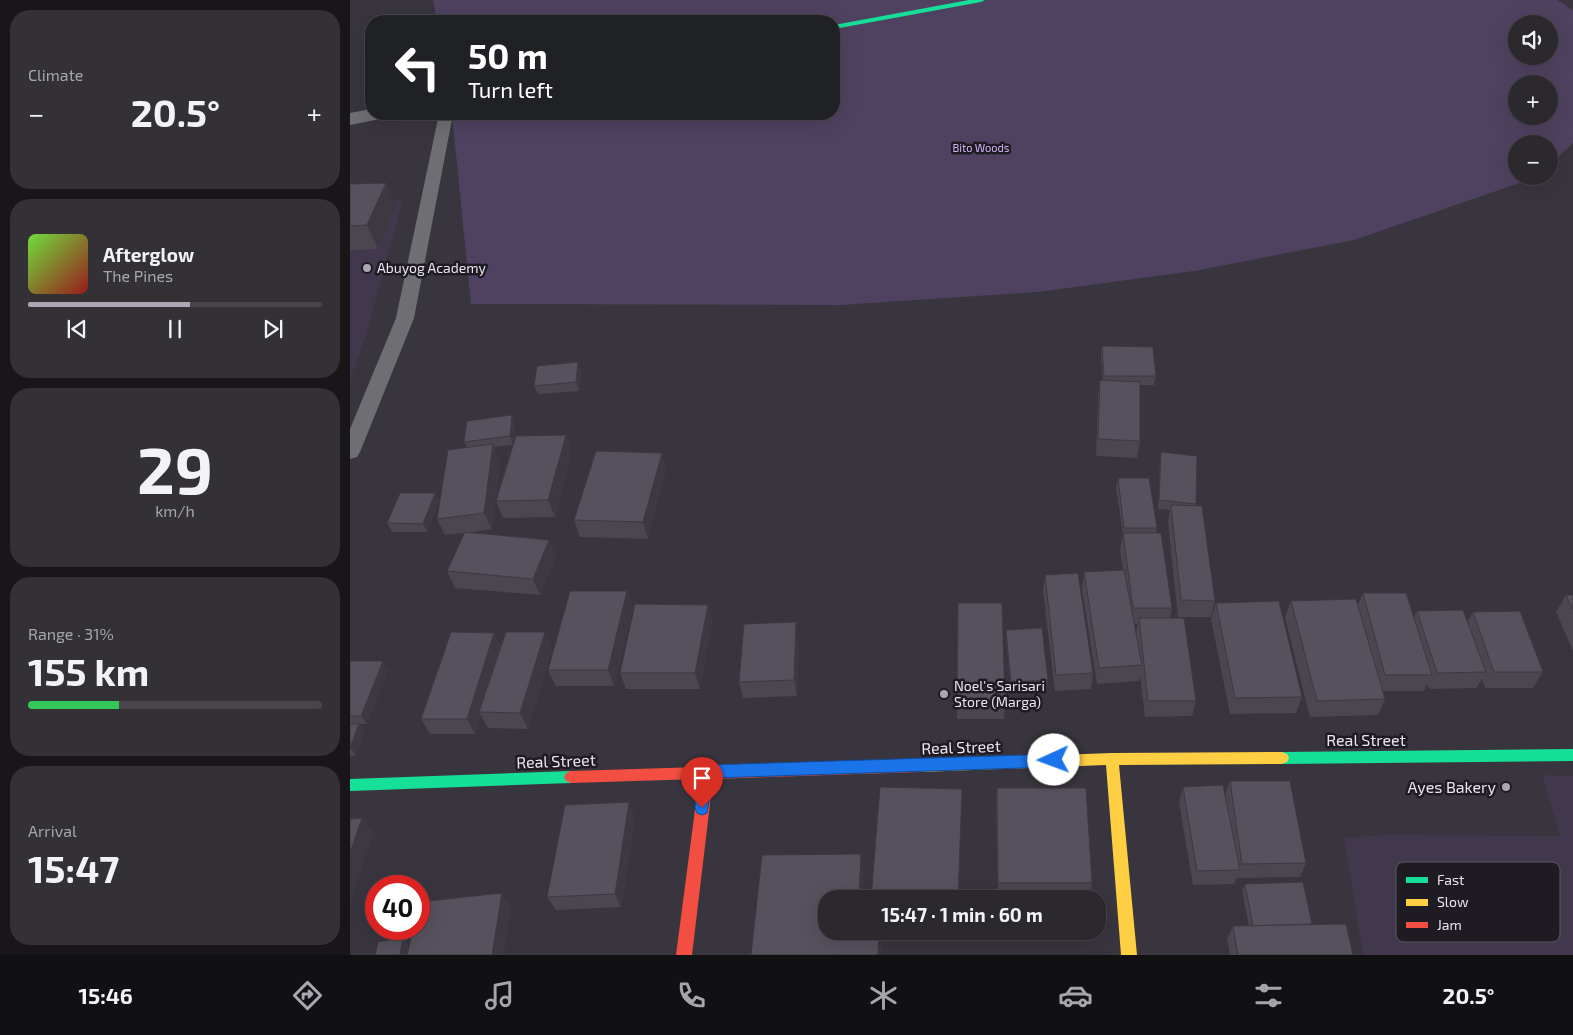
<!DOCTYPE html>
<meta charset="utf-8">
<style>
:root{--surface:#2b282e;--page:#333036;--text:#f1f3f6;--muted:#a6a6aa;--line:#47444a;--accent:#aba7b2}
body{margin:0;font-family:"Exo 2",sans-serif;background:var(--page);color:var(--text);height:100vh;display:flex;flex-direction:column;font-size:19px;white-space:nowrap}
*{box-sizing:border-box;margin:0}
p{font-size:16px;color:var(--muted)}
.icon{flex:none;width:28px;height:28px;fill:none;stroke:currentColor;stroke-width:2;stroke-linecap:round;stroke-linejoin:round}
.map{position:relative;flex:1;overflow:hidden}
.panel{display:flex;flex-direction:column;gap:10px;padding:10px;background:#181619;width:350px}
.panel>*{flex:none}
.top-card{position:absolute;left:15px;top:15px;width:475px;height:105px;border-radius:20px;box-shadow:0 5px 20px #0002,0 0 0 1px var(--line);background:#202124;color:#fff;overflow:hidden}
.tools{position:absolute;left:1158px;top:15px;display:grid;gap:10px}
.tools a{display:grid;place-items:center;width:50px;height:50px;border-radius:50%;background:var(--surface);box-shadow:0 5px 20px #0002,0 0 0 1px var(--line);font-size:25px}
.speed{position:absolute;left:15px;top:875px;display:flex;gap:10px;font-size:25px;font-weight:700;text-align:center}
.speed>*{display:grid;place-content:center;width:65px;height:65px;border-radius:50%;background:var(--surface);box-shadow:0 5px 20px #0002,0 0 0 1px var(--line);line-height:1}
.speed .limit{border:8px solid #d22;background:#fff;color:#111}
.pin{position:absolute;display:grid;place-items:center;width:42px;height:42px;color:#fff;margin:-51px -21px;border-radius:50% 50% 50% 0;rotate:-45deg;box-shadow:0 0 5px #0007}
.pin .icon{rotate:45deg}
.me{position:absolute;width:55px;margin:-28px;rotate:268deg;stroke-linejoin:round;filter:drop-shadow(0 0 4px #0008)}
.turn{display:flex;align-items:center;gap:18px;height:105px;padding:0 20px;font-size:22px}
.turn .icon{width:65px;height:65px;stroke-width:2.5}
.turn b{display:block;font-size:35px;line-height:42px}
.big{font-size:38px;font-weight:700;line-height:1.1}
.panel .tile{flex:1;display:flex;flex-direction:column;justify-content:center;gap:8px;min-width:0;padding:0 18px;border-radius:20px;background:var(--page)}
.panel .dial{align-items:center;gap:0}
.dial b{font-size:65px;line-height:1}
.song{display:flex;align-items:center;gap:15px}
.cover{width:60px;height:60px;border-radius:8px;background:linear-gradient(135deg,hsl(100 70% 55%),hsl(0 70% 35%))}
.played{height:5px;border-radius:2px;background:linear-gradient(90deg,var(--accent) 55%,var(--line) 55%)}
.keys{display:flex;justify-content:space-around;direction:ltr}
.heat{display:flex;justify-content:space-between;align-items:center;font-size:28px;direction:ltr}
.charge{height:8px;border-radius:4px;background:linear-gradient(90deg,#34c759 31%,var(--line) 0)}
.trip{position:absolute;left:468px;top:890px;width:288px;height:50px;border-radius:20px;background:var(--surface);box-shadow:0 5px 20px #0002,0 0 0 1px var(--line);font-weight:700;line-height:50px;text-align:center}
.menu{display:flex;height:80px;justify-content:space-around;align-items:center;background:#111012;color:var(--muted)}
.menu .icon{width:35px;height:35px}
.menu .active{color:var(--accent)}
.menu b{font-size:22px;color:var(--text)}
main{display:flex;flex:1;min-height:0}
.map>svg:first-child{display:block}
.built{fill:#41384d}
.green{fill:#4f4260;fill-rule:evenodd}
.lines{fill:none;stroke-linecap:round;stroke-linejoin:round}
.lane{fill:#6f6e72;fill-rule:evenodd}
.street{fill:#6f6e72;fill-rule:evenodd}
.fast{fill:#16e098;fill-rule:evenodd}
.slow{fill:#ffcf43;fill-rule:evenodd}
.jam{fill:#f24e42;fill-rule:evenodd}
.wall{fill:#4b4650;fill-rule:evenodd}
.shaded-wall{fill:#3d3941}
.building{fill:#57515d;stroke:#3d3941}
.route{fill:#1a73e8;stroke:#114b97}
.poi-dot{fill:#aba7b2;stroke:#1e1b23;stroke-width:2}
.labels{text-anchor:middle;stroke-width:5;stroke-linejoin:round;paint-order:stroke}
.far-park-label{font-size:11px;fill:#d2b4f8;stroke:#1e1b23}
.poi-label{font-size:14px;fill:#e9e5f0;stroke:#1e1b23;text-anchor:start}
.near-street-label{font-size:16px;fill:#e9e5f0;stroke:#1e1b23}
.near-poi-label{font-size:16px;fill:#e9e5f0;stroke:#1e1b23;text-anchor:end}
.key{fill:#1e1b23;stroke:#5b5860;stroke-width:1}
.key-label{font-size:14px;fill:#e9e5f0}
</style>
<main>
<section class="panel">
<div class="tile"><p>Climate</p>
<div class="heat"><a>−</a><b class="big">20.5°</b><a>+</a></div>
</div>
<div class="tile">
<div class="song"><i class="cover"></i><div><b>Afterglow</b><p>The Pines</p></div></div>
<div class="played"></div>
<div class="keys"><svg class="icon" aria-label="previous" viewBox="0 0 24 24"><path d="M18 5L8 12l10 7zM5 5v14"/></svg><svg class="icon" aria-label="pause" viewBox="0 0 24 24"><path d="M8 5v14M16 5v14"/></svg><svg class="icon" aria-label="next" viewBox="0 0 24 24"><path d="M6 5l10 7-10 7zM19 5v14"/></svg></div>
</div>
<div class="tile dial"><b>29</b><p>km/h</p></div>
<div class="tile"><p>Range · 31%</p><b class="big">155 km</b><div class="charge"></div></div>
<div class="tile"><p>Arrival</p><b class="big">15:47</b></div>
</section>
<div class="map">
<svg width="1223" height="955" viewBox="0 0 1223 955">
<rect width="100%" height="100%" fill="#39353e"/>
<!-- built -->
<g class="built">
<polygon points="53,200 16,335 0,379 0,202"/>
<polygon points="1192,775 1223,776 1223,955 1013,955 994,838 1037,835 1210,836"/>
</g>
<!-- green -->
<path class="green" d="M83,0H1207L1223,10V143L1199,165V144H1166V176H1186L1184,178L1004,240L844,271L688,292L491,305L121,304L102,114H484V21H87ZM1166,24H1199V56H1166ZM1166,84H1199V116H1166Z"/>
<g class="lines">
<!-- lane -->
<polygon class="lane" points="89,114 103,114 64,318 10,452 7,457 0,459 0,429 46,318"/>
<!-- street -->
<polygon class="street" points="21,109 21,114 38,114 35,118 0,125 0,113"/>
<!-- fast -->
<g class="fast">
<polygon points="619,0 635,0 631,2 484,29 484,25"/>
<polygon points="1223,749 1223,761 932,764 927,762 925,758 927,754 932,752"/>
<polygon points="221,771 226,773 228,777 226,781 221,783 0,791 0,779"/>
</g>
<!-- slow -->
<polygon class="slow" points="932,752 937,754 939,758 937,762 932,764 769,765 787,955 771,955 756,765 571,772 566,770 564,766 566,762 571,760 762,753"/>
<!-- jam -->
<polygon class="jam" points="571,760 576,762 578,766 576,770 571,772 363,779 342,955 326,955 349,779 221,783 216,781 214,777 216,773 221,771"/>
</g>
<!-- wall -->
<g class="wall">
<polygon points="0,184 46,207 28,249 0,250"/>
<polygon points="752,346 806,376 804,385 790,385 790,441 787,458 746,456 748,397 750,380 753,380 751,355"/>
<polygon points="228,362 231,371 229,391 188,394 184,386"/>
<polygon points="165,424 163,443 216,435 221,452 205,517 153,518 146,501 163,445 144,447 150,461 142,529 117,533 199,540 206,556 190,595 105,588 97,571 115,533 95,535 87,519 117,447 114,442"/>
<polygon points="811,452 846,504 846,506 865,601 861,617 828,617 818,522 820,510 808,509 810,461"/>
<polygon points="312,453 316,470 298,539 230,537 224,520"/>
<path d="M768,478L807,528L806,533L822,608L820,618L846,701L842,716L795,717L790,675L789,681L747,684L732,589L734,572L773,570L770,550L773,534L766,487ZM784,624H788L786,633Z"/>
<polygon points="85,493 89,502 77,532 42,532 37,523"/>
<polygon points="695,575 743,673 741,689 705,691 693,591"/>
<polygon points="1013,593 1064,617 1067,611 1117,622 1123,612 1193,672 1183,688 1135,688 1132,679 1126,688 1079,689 1077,684 1074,691 1033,691 1035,699 1028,715 960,717 935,617 941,601 1008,605"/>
<polygon points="1216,595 1223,595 1223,651 1206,612"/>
<polygon points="608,603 655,703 654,719 607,719"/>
<polygon points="866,603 952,697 946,713 880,714 861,619"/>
<polygon points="358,605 362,621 350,689 276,689 270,673"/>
<polygon points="283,607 264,686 206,686 198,670"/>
<polygon points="656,630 698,680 697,689 661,690 656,639"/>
<polygon points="195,632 202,648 178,729 138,728 131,716 125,734 80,734 71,719 144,633 151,647"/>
<polygon points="449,638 447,696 393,698 389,682"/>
<polygon points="0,661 38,670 17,724 9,724 15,732 6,756 0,756"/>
<polygon points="880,781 956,863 950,877 887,878 884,884 843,885 829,802 833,787 875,795"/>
<polygon points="647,788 742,883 740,896 648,896 646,803"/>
<polygon points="285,817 271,907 206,910 197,897"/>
<polygon points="895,884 962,924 1003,955 880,955 877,939 883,926 899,926 892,891"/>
</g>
<!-- shaded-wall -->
<g class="shaded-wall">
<polygon points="36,183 46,207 28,249 17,225"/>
<polygon points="228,362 231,371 229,391 226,382"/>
<polygon points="162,415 165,424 163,445 160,436"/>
<polygon points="216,435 221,452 205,517 198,500"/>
<polygon points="143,444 150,461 142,529 134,513"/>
<polygon points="312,453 316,470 298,539 293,522"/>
<polygon points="85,493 89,502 77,532 73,524"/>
<polygon points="199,540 206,556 190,595 183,579"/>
<polygon points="277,591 283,607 264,686 258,670"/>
<polygon points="358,605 362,621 350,689 345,673"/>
<polygon points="446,622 449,638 447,696 444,680"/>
<polygon points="195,632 202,648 178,729 170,713"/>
<polygon points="144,633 152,649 129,712 131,716 125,734 117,719"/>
<polygon points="33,661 38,670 17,724 11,716"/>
<polygon points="9,724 15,732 6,756 0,748"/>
<polygon points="612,789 609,899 608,899"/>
<polygon points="279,802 285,817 271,907 265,894"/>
<polygon points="12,818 24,833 0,902 0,853"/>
<polygon points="511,854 514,874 513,899 509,899"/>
<polygon points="152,893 161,907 154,955 142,955"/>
<polygon points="529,931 532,931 531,955 528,955"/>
<polygon points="53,938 59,945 58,955 50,955"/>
</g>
<!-- building -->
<g class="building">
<polygon points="36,183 17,225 0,226 0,184"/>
<polygon points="752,346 803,347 806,376 754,376"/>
<polygon points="228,362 226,382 184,386 187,366"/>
<polygon points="750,380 790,382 790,441 748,439"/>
<polygon points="162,415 160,436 114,442 117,421"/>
<polygon points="216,435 198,500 146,501 166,436"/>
<polygon points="143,444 134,513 87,519 98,450"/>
<polygon points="246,451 312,453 293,522 224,520"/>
<polygon points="811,452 847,456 846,504 809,500"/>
<polygon points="768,478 799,478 807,528 774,528"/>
<polygon points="50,493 85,493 73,524 37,523"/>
<polygon points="821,505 852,506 865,601 831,600"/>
<polygon points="115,532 199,540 183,579 97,571"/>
<polygon points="773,533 811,533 822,608 783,608"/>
<polygon points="774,570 792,665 749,668 734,572"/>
<polygon points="728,573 743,673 706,675 695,575"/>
<polygon points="220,591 277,591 258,670 198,670"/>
<polygon points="1013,593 1056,593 1082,675 1035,675"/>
<polygon points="1216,595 1223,595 1223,610"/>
<polygon points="1006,599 1035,699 967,701 941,601"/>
<polygon points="929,601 952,697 885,698 866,603"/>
<polygon points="608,603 652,603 655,703 607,704"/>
<polygon points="285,604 358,605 345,673 270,673"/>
<polygon points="1113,610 1136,672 1087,673 1067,611"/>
<polygon points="1170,611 1193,672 1144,672 1123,612"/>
<polygon points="789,618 834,618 846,701 798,701"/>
<polygon points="446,622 444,680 389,682 394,624"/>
<polygon points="692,628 698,680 661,682 656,630"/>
<polygon points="101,632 144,633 117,719 71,719"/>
<polygon points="156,632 195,632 170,713 129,712"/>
<polygon points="0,661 33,661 11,716 0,716"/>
<polygon points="0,724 9,724 0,748"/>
<polygon points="880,781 940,781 956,863 892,864"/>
<polygon points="873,785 890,870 847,871 833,787"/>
<polygon points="530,787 612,789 608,899 521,899"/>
<polygon points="647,788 736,788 742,883 648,883"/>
<polygon points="279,802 265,894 197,897 215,805"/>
<polygon points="12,818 0,853 0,819"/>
<polygon points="511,854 509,899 476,899 476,931 529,931 528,955 401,955 412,855"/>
<polygon points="953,882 962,924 903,926 895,884"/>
<polygon points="152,893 142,955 57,955 63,929 69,929 69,902"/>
<polygon points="996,924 1003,955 888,955 883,926"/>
<polygon points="53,938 50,955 25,955 28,942"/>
</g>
<!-- route -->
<polygon class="route" points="704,754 709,756 711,760 709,765 704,767 363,778 357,813 352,815 347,813 345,808 350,772 352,767 357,765"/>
<!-- markers -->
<g class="poi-dot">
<circle cx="17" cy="268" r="5"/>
<circle cx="594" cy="694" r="5"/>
<circle cx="1156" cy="787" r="5"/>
</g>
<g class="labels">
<!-- far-park labels -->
<g class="far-park-label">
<text x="631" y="152">Bito Woods</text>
</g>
<!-- poi labels -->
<g class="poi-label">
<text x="27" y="273">Abuyog Academy</text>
<text x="604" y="691">Noel's Sarisari<tspan x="604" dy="16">Store (Marga)</tspan></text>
</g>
<!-- near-street labels -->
<g class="near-street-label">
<text x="1016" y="746">Real Street</text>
<text transform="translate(611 747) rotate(-2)" y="6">Real Street</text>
<text transform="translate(206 761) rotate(-2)" y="6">Real Street</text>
</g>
<!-- near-poi labels -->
<g class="near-poi-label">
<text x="1146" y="793">Ayes Bakery</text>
</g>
</g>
<!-- legend -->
<rect x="1046" y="862" width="164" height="80" rx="8" class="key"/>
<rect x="1056" y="877" width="22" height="6" fill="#16e098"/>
<rect x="1056" y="899" width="22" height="7" fill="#ffcf43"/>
<rect x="1056" y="922" width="22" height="6" fill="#f24e42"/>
<g class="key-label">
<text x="1087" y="885">Fast</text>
<text x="1087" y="907">Slow</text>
<text x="1087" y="930">Jam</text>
</g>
</svg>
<div class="tools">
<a><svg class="icon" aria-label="sound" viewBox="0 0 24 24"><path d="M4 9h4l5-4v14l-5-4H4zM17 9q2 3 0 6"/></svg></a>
<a>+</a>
<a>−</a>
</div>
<div class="speed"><div class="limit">40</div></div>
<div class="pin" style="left:352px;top:808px;background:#d93025"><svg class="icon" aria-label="arrive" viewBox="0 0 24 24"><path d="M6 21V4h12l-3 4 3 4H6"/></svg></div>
<svg class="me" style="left:704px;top:760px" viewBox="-20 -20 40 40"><circle r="19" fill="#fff"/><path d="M0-13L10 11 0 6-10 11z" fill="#1a73e8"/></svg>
<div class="trip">15:47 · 1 min · 60 m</div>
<div class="top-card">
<div class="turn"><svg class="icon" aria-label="left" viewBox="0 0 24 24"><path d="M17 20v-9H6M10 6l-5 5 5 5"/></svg><div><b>50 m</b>Turn left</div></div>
</div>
</div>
</main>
<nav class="menu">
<b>15:46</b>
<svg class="icon active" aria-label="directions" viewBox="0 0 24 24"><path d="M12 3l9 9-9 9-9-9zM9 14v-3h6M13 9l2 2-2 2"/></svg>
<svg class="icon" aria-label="music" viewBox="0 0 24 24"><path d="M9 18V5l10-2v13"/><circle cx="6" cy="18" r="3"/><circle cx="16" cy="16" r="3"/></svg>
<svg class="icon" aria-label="phone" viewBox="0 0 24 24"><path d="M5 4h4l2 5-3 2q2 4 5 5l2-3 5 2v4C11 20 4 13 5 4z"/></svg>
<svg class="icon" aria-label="climate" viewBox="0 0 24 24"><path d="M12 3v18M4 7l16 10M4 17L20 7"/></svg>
<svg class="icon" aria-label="car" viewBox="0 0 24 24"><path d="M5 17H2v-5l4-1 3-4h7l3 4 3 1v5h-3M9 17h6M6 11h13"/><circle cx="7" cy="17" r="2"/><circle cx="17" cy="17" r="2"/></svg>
<svg class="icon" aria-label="filters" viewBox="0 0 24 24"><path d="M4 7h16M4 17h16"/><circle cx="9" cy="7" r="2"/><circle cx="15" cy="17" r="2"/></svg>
<b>20.5°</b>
</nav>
